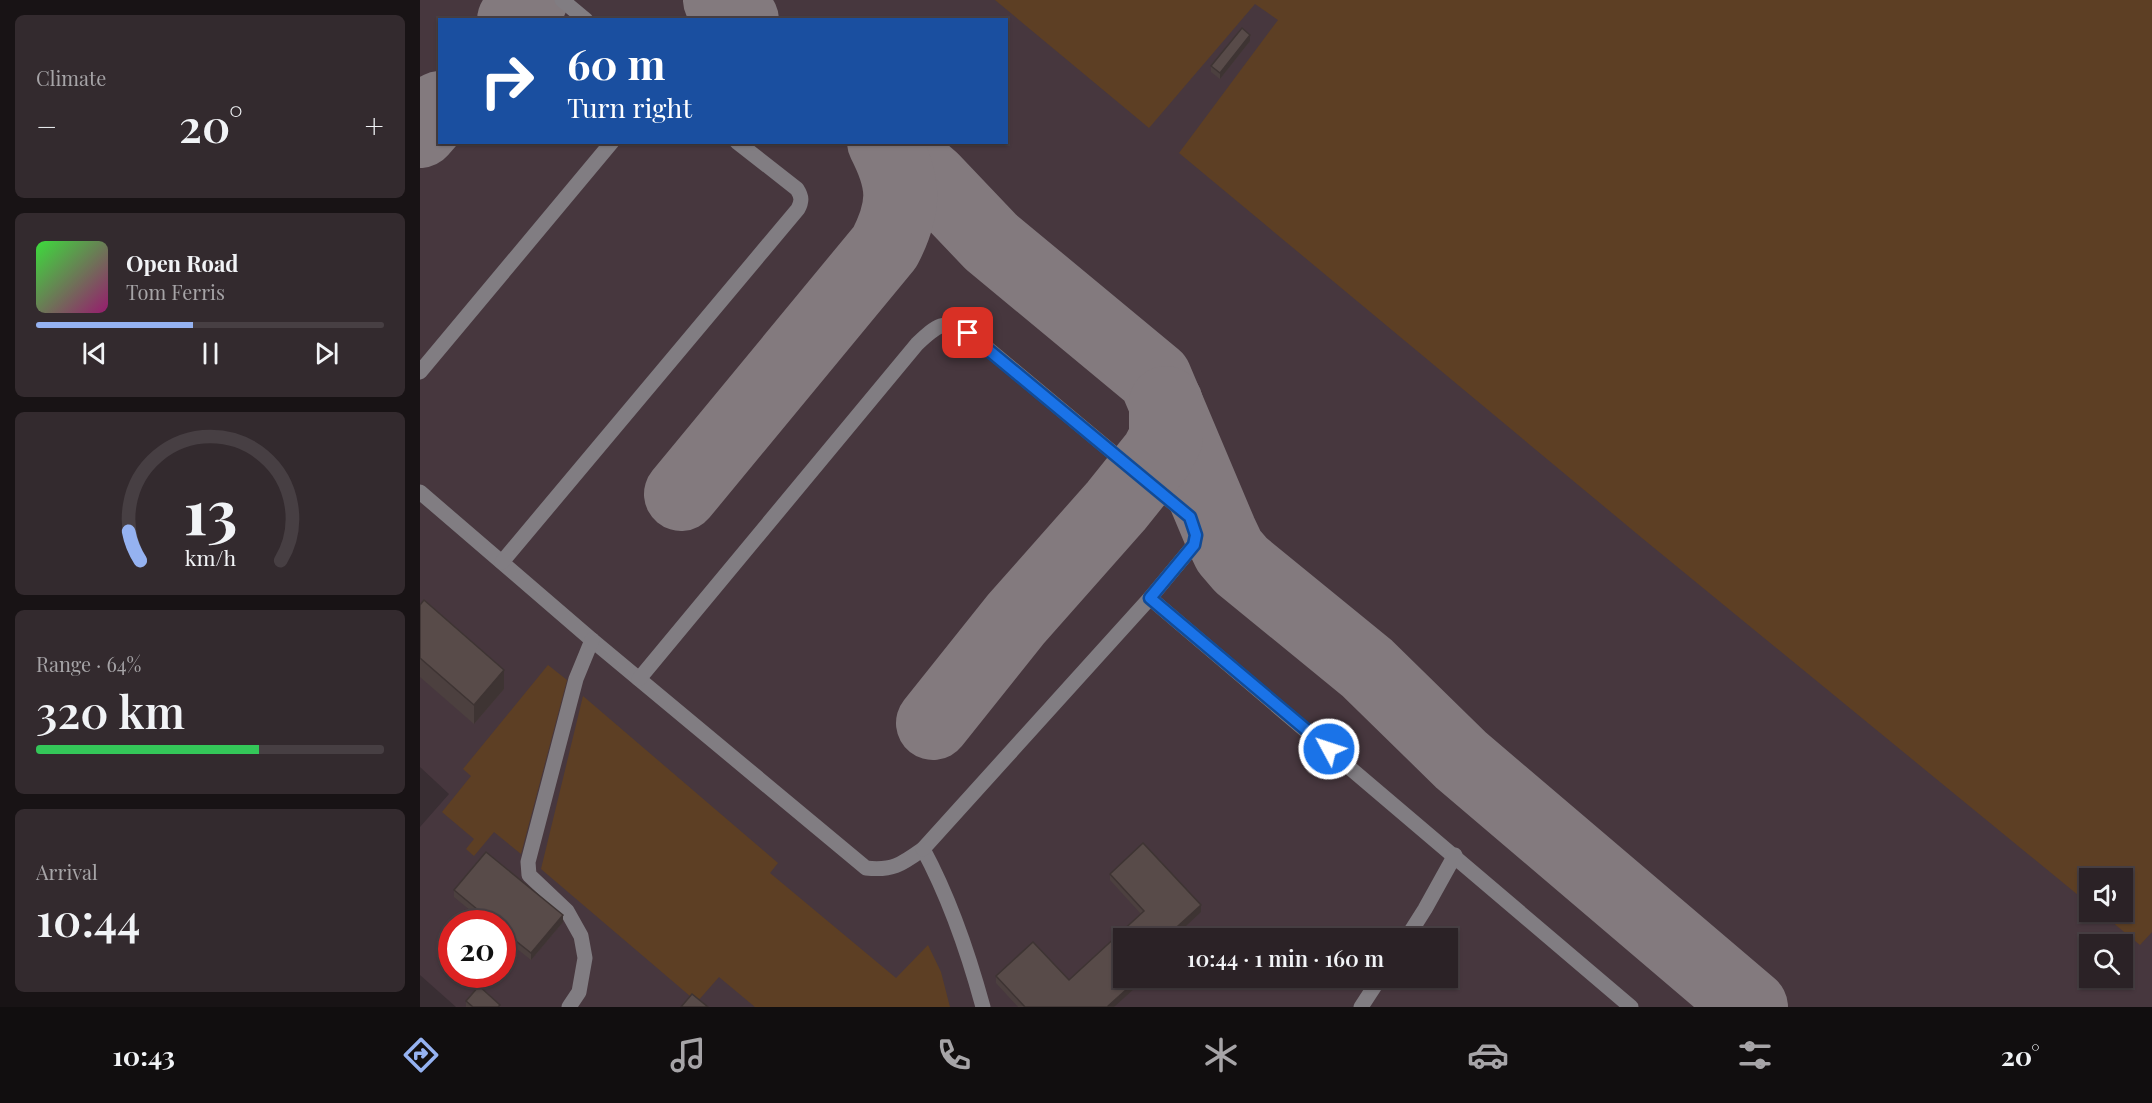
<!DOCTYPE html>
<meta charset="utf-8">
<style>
:root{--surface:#2b2226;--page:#332a2e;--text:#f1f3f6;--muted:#a6a4a7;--line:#473f43;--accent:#95b2f1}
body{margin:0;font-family:"Playfair Display",serif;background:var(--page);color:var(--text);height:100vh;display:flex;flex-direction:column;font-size:22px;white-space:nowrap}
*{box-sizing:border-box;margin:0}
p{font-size:20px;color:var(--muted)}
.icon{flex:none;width:33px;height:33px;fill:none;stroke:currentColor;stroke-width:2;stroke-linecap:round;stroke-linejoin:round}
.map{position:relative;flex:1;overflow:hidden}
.side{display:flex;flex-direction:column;gap:15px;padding:15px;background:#181315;width:420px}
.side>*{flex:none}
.banner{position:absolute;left:18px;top:18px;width:570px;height:126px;border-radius:0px;box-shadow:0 2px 4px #0004,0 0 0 2px var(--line);background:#1a4fa0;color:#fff;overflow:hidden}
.controls{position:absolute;left:1659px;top:868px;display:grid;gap:12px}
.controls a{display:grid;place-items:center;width:54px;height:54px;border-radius:0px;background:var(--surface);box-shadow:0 2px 4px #0004,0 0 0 2px var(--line);font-size:30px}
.speed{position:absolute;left:18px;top:910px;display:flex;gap:12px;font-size:30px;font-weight:700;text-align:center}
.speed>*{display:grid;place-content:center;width:78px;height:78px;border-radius:50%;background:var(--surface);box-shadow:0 2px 4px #0004,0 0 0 2px var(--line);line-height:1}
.speed .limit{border:9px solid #d22;background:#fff;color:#111}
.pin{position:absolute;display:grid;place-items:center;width:51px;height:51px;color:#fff;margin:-26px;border-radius:12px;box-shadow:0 3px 9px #0006}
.me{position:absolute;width:66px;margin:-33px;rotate:310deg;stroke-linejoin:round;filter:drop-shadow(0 0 4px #0008)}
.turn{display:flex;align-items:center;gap:21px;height:126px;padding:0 30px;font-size:27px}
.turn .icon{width:78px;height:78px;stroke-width:2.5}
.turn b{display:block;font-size:42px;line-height:51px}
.big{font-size:45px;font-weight:600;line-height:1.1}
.side .card{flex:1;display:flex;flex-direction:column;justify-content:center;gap:9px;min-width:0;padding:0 21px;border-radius:9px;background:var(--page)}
.side .dial{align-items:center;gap:0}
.dial svg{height:156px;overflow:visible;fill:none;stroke:var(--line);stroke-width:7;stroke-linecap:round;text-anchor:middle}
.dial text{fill:var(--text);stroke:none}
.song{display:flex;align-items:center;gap:18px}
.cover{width:72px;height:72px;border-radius:9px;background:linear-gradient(135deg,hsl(120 70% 55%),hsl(320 70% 35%))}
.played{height:6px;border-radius:3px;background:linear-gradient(90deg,var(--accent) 45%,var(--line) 45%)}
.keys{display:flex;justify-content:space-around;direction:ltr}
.heat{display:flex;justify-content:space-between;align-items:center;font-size:33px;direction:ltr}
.charge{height:9px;border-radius:4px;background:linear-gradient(90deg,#34c759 64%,var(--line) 0)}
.trip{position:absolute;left:693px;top:928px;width:345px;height:60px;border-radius:0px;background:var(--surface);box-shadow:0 2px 4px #0004,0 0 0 2px var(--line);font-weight:600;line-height:60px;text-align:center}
.menu{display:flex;height:96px;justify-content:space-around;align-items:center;background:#110e0f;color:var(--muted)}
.menu .icon{width:42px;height:42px}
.menu .current{color:var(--accent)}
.menu b{font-size:27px;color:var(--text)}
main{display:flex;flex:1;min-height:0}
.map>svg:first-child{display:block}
.built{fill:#47373e;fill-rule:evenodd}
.green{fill:#5d3f24}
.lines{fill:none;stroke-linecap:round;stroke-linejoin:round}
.taxiway{stroke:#837a7e;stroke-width:74}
.minor{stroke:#817d82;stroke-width:15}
.wall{fill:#4c403f}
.shaded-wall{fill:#3e3433}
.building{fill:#584b49;stroke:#3e3433;stroke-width:1.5}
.route-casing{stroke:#114b97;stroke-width:15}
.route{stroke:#1a73e8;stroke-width:10}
</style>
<main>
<section class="side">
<div class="card"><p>Climate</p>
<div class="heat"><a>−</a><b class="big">20°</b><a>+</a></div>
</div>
<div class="card">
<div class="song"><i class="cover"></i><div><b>Open Road</b><p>Tom Ferris</p></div></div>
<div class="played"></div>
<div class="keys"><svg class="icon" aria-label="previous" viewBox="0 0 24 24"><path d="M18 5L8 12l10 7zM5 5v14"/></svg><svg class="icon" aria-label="pause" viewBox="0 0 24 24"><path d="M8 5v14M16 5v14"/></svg><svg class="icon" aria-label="next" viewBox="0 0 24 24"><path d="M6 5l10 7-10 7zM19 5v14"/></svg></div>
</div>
<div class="card dial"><svg viewBox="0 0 100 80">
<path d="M14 69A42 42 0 1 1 86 69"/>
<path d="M14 69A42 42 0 0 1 8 54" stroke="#95b2f1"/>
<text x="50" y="56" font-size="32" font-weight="700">13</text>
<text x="50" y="72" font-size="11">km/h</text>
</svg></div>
<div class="card"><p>Range · 64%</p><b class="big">320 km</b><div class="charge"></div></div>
<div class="card"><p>Arrival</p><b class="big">10:44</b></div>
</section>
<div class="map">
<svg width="1732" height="1007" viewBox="0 0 1732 1007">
<rect width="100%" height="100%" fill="#392e33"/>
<!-- built -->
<path class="built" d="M0,0H1732V1007H36L0,975V827L29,794L0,767ZM20,20H586V142H20ZM1670,879H1702V912H1670ZM32,924H82V975H32ZM704,939H1028V978H704ZM1670,945H1702V978H1670Z"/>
<!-- green -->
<g class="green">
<polygon points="575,0 1732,0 1732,932 1720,945 1680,912 1702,912 1702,879 1670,879 1669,904 1222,538 759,153 858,20 835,4 729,128"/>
<polygon points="128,665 147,680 101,854 74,832 54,856 46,849 54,839 22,812 51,776 43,769"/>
<polygon points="163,696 358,863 350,873 476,978 508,945 521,972 530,1007 335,1007 299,977 277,1002 121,869"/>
</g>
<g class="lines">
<!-- taxiway -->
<g class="taxiway">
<polyline points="300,0 322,20"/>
<polyline points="94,20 111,0"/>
<polyline points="0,131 20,108"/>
<polyline points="468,142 512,180 571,242 735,378 800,532 809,551 821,565 947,668 1041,760 1331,1007"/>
<path d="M261,494L465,247C486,206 485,183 464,142"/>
<polyline points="513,723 596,619 696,506 737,455 746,438 746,403"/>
</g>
<!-- minor -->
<g class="minor">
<polyline points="142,0 166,20"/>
<polyline points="0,372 192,142"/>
<path d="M0,492L172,640L446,868C473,871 482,864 503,849C530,899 548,952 563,1007"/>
<path d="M82,562L378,209C382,201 382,197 377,189L317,142"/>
<polyline points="730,598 1211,1007"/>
<path d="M219,679L497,344C515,327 525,317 548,332L770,517L775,535L774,545L730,598L503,849"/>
<polyline points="986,939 1005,909 1035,855"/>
<polyline points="149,1007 159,992 165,958 161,936 147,911 109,875 108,862 156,679 172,640"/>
<polyline points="941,1007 960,978"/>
</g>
</g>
<!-- wall -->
<g class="wall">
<polygon points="830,41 800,79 791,72 791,66"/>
<polygon points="0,605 84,689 54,724 0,677"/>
<polygon points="690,874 781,912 704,939 694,1007 598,1007 576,983 576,976 649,980 721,914 690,880"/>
<polygon points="34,890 143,922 111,960 82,937 82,924 67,924 34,897"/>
<polygon points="46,1001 80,1007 46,1007"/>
</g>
<!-- shaded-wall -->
<g class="shaded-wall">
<polygon points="830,35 830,41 800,79 800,73"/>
<polygon points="84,670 84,689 54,724 54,705"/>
<polygon points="781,905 781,912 752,939 747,939 747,936"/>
<polygon points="143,915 143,922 111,960 111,953"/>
<polygon points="719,978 726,978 694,1007 687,1007"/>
</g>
<!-- building -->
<g class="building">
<polygon points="822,28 830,35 800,73 791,66"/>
<polygon points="4,600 84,670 54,705 0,658 0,605"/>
<polygon points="723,843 781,905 747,936 750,939 704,939 704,978 719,978 687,1007 605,1007 576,976 613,942 649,980 724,911 690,874"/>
<polygon points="66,852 143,915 111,953 82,930 82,924 75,924 34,890"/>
<polygon points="59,986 80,1005 78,1007 53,1007 46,1001"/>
<polygon points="272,994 288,1007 261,1007"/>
</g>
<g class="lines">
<!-- route casing -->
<g class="route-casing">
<polyline id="route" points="548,333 770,517 776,535 774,545 730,598 909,749"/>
</g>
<!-- route -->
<use href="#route" class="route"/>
</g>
</svg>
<div class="controls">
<a><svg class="icon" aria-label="sound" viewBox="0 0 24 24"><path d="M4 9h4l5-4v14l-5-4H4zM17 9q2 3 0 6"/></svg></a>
<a><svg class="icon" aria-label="search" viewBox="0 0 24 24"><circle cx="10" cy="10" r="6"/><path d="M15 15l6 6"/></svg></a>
</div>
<div class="speed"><div class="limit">20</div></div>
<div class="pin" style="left:548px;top:333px;background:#d93025"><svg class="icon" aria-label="arrive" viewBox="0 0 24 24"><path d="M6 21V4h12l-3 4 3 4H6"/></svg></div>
<svg class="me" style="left:909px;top:749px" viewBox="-20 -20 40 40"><circle r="17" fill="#1a73e8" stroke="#fff" stroke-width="3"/><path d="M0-11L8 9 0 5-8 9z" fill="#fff"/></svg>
<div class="trip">10:44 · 1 min · 160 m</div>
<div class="banner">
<div class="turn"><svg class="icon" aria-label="right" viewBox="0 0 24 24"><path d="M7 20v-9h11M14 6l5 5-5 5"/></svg><div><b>60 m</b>Turn right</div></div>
</div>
</div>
</main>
<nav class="menu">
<b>10:43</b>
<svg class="icon current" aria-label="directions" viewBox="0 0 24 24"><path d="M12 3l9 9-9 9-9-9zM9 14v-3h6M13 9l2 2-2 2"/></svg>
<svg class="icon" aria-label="music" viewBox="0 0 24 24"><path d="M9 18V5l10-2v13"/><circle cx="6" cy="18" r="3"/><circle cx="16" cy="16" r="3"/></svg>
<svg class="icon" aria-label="phone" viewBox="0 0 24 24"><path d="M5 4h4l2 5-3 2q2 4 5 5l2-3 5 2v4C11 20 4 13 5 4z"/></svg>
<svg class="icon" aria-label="climate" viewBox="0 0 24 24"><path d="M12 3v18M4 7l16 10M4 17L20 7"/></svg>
<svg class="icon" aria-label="car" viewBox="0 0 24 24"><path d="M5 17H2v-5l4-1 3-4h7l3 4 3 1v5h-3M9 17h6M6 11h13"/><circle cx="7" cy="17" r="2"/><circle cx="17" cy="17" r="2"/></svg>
<svg class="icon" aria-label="filters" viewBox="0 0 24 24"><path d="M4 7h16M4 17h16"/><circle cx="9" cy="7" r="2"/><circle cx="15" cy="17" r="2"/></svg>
<b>20°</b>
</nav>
